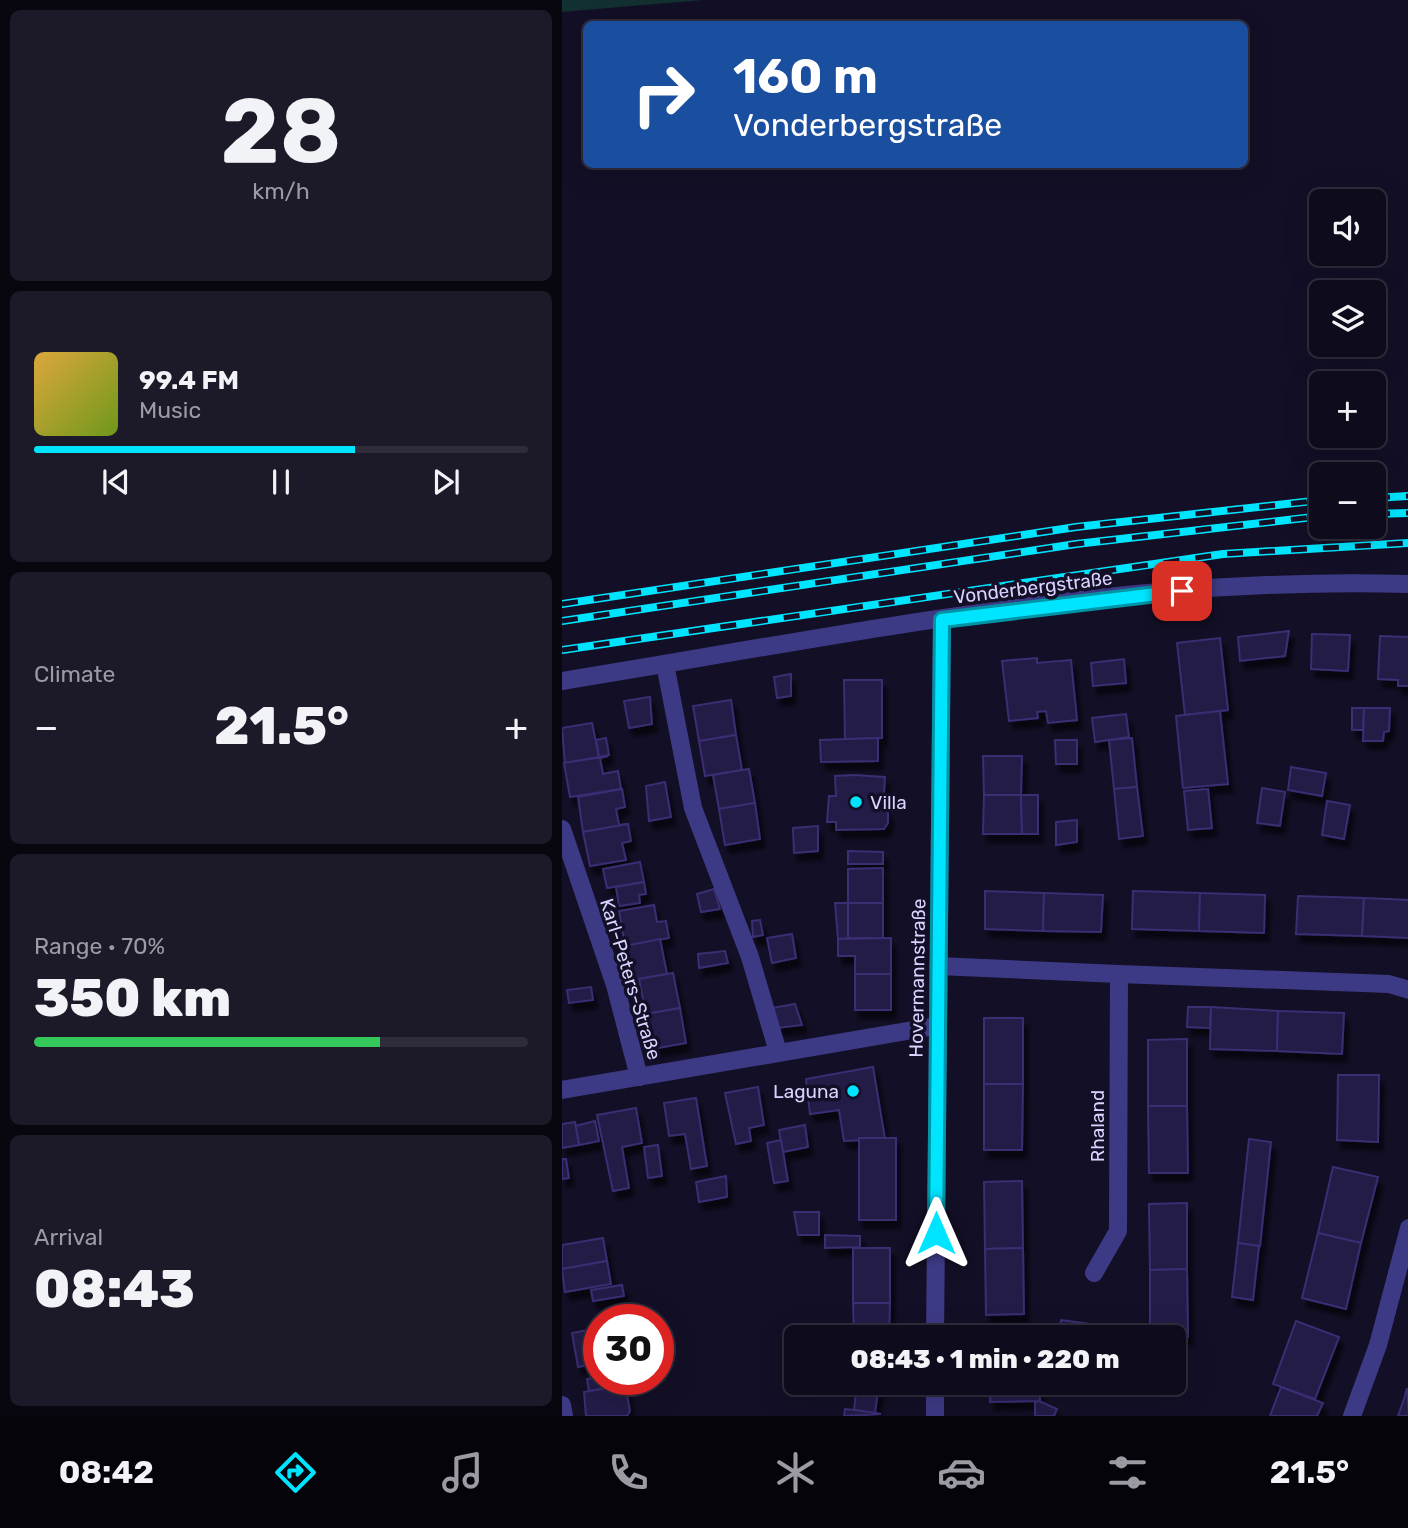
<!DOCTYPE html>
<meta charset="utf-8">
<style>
:root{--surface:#0e0b1c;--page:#1c1929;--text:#f1f3f6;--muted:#9b9ba3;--line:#2e2b3b;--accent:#00e5ff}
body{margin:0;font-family:Rubik,sans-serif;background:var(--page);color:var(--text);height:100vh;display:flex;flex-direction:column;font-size:26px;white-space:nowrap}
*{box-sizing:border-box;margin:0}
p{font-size:23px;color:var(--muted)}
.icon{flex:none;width:38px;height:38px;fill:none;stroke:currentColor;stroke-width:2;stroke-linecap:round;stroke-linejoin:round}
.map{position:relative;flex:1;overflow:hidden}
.drawer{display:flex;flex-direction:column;gap:10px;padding:10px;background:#08060f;width:562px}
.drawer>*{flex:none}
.banner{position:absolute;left:21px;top:21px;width:665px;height:147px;border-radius:10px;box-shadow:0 7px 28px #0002,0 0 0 2px var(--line);background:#1a4fa0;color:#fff;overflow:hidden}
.tools{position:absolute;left:747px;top:189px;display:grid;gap:14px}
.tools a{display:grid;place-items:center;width:77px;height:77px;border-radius:10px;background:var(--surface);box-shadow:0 7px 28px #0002,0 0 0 2px var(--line);font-size:35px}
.speed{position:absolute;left:21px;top:1304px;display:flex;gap:14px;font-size:35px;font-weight:700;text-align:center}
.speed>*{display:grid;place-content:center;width:91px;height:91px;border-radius:50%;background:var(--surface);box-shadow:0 7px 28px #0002,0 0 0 2px var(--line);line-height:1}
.speed .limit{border:10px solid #d22;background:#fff;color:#111}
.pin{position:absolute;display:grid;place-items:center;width:60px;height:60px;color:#fff;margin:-30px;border-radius:14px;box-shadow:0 4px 10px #0006}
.me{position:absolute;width:77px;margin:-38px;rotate:0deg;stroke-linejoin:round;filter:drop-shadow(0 0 5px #0008)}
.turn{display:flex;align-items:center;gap:24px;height:147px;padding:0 35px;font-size:32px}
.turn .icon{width:91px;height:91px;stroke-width:2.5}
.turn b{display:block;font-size:49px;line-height:60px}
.big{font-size:52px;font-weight:800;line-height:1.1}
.drawer .widget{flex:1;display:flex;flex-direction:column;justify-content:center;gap:10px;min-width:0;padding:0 24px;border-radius:10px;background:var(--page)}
.drawer .dial{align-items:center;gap:0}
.dial b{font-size:91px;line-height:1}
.song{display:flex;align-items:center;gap:21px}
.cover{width:84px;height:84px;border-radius:10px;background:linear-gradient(135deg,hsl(40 70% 55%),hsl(80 70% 35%))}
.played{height:7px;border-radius:4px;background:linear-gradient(90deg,var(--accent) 65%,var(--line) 65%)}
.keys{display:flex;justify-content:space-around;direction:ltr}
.heat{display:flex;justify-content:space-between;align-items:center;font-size:38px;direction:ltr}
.charge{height:10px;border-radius:5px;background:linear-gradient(90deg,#34c759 70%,var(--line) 0)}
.trip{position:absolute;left:222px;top:1325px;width:402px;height:70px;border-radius:10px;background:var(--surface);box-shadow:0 7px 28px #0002,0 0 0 2px var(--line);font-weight:800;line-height:70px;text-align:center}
.menu{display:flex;height:112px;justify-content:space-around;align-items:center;background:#06040b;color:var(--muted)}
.menu .icon{width:49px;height:49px}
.menu .current{color:var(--accent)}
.menu b{font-size:32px;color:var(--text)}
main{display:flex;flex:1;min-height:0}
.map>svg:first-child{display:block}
.green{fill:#12302f}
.building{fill:#241b47;stroke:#3b2d73;stroke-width:2;filter:url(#shadow)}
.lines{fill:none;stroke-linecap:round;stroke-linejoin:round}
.minor{stroke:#3d3a85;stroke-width:18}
.rail-casing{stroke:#00e5ff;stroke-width:8}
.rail{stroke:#130f26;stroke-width:5;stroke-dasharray:16;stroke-linecap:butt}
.route-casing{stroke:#0095a6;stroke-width:18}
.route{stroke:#00e5ff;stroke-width:12}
.poi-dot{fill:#00e5ff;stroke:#130f26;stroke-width:2.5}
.labels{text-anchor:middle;stroke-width:7;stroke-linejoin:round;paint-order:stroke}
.street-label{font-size:19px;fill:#d9d4ff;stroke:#130f26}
.poi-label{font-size:19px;fill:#d9d4ff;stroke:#130f26;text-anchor:start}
</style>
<main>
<section class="drawer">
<div class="widget dial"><b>28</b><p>km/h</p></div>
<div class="widget">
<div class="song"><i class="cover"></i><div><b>99.4 FM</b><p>Music</p></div></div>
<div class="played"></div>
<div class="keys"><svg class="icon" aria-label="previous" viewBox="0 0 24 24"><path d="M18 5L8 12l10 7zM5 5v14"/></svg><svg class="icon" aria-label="pause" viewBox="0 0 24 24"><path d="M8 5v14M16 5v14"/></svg><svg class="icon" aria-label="next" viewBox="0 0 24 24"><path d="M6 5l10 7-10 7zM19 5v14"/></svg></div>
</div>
<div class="widget"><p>Climate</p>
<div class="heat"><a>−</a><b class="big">21.5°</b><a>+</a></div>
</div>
<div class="widget"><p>Range · 70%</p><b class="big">350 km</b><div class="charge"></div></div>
<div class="widget"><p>Arrival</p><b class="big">08:43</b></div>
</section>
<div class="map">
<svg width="847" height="1416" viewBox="0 0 847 1416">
<defs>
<filter id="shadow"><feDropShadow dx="4.5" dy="8" stdDeviation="2" flood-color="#0009"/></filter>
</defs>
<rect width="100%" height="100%" fill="#130f26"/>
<!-- green -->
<polygon class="green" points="0,0 141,0 0,12"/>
<!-- building -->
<g class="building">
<polygon points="727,631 723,656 678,661 676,637"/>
<polygon points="750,634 788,635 786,671 749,669"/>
<polygon points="818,636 847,637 847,686 836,686 836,680 816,679"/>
<polygon points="658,638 666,710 623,715 615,643"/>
<polygon points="475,658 475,663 509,660 515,720 486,723 484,711 475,712 476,718 447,721 440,661"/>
<polygon points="562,659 564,683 531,686 529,663"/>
<polygon points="229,674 229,696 215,698 212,677"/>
<polygon points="282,680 320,680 320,738 283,739"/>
<polygon points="88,697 90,724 67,728 62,701"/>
<polygon points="169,700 174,735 137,741 131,706"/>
<polygon points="790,708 802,708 801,730 790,730"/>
<polygon points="802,708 828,708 827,731 822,732 821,741 801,741"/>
<polygon points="658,711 666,784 621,788 614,716"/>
<polygon points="564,714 567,737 533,742 530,718"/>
<polygon points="30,723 37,757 3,763 0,728"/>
<polygon points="174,735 180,770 143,776 137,741"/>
<polygon points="44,738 47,755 37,757 34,740"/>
<polygon points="316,738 316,761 259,762 258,740"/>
<polygon points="570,738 575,787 552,789 547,740"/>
<polygon points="493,740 515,740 515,764 494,764"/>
<polygon points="46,756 38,758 41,774 56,771 59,789 8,797 2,763"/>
<polygon points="421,756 460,756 459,795 422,795"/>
<polygon points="729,767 764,773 760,796 726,790"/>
<polygon points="187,769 193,803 157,809 151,775"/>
<polygon points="292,775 323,777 321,809 326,813 326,823 322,829 274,830 274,822 265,822 267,796 274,796 273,776"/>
<polygon points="103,782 109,817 87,821 84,786"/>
<polygon points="575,787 581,836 557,839 552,789"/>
<polygon points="700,788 723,792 718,826 695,823"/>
<polygon points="60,789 63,807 54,809 57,825 66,824 21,832 16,797"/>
<polygon points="646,789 650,828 626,830 622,791"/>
<polygon points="422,795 459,795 460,834 421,834"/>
<polygon points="459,795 476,795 476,834 460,834"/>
<polygon points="765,801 788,805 782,839 760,835"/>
<polygon points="193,803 198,839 163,845 157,809"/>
<polygon points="515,820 515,842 494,845 494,822"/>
<polygon points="66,824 69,841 60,843 64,860 28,866 21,832"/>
<polygon points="256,826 256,851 232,853 231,828"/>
<polygon points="286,851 321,852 321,864 286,864"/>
<polygon points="78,862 82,882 45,888 41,869"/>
<polygon points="321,868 321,903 286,903 286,869"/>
<polygon points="82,882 84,894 77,895 78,903 57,906 54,887"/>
<polygon points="152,889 158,909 139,912 135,894"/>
<polygon points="423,891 482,893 481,931 423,929"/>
<polygon points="571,891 638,893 637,931 570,929"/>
<polygon points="482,893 541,895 539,932 481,931"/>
<polygon points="638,893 703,895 702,933 637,931"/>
<polygon points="736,896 802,898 800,936 734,934"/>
<polygon points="802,898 847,900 847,938 800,936"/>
<polygon points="273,903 286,903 286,938 276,939"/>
<rect x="286" y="903" width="35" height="35"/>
<polygon points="92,905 95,922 104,921 107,938 63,946 57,911"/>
<polygon points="198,920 201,935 191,937 190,921"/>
<polygon points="230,934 234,958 210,963 205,938"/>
<polygon points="329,938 329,974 293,974 293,956 276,956 276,939"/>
<polygon points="98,939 105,974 69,980 63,946"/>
<polygon points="163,951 166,963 137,968 136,954"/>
<polygon points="111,973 118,1008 84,1014 77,979"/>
<rect x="293" y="974" width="36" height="36"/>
<polygon points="29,987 31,1000 7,1003 5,990"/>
<polygon points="233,1004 240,1025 215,1028 210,1008"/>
<polygon points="626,1007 649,1007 648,1028 625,1027"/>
<polygon points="649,1007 716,1011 715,1051 648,1049"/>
<polygon points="118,1008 124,1043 90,1049 84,1014"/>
<polygon points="716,1011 782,1013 780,1054 715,1051"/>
<rect x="422" y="1018" width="39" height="66"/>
<polygon points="625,1039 625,1106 586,1106 586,1040"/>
<polygon points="311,1067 323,1139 282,1141 277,1110 248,1114 244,1079"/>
<polygon points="776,1075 817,1075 816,1142 775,1140"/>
<polygon points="422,1084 461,1084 460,1150 422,1150"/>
<polygon points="196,1087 202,1125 187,1128 189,1141 174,1144 163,1093"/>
<polygon points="134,1098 145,1166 129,1169 123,1134 107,1136 102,1103"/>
<polygon points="586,1106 625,1106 626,1173 587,1173"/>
<polygon points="74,1108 80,1143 60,1147 67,1188 51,1191 35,1115"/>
<polygon points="33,1121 37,1141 17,1145 13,1126"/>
<polygon points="13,1122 17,1145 0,1148 0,1124"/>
<polygon points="243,1125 246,1147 221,1152 217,1130"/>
<rect x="297" y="1138" width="37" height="82"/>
<polygon points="687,1139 709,1142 698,1246 676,1243"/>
<polygon points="219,1140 226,1181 212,1183 205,1143"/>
<polygon points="96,1145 100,1176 86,1178 82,1147"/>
<polygon points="0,1159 4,1159 7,1178 0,1179"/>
<polygon points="771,1167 816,1177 799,1243 756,1233"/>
<polygon points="164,1176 165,1197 137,1202 134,1182"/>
<polygon points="460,1181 461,1248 423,1249 422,1182"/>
<polygon points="625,1203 625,1269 588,1270 587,1204"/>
<polygon points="232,1212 257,1212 257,1235 236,1235"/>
<polygon points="756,1233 799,1243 784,1309 740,1298"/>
<polygon points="263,1235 298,1236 298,1247 263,1248"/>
<polygon points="41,1238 45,1261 0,1269 0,1245"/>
<polygon points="676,1243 697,1246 691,1300 670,1297"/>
<rect x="291" y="1248" width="37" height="55"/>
<polygon points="461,1248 462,1314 424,1315 423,1249"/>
<polygon points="45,1261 49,1284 3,1292 0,1269"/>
<polygon points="625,1269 626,1337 588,1337 588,1270"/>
<polygon points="60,1285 62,1296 31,1301 29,1290"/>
<polygon points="291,1303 328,1303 327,1337 292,1337"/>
<polygon points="51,1312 53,1320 38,1320 37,1315"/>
<polygon points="499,1320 565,1329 564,1337 496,1337"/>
<polygon points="734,1321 777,1337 753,1399 711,1384"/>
<polygon points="37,1328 37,1363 16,1367 10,1333"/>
<polygon points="37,1377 48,1379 50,1387 27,1391 25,1379"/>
<polygon points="429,1382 477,1384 478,1401 428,1402"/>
<polygon points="295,1384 317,1384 313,1413 292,1410"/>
<polygon points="63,1385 68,1411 65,1416 24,1416 22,1392"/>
<polygon points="719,1387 761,1403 755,1416 708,1416"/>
<polygon points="845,1388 847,1416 836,1416 842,1399"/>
<polygon points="477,1401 495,1409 492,1416 473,1416 473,1402"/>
<polygon points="283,1409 292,1410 319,1414 282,1416"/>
</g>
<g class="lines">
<!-- minor -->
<g class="minor">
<polyline points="103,664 131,808 188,957 216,1052"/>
<path d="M0,681C279,636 563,575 847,584"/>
<polyline points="0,829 53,985 77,1077"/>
<polyline points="376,966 557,974 556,1231 532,1273"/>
<polyline points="557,974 827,984 847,990"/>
<polyline points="0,1090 374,1026"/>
<polyline points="373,1337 380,620"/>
<polyline points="0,1405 2,1416"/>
<polyline points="373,1416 373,1382"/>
<polyline points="790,1416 816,1345 847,1228"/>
</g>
<!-- rail casing -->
<g class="rail-casing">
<g id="rail">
<polyline points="812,498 847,496"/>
<polyline points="812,514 847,513"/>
<polyline points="0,604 514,527 760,500"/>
<polyline points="0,621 514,544 760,516"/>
<polyline points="0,650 661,554 847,543"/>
</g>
</g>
<!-- rail -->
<use href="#rail" class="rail"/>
</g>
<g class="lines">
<!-- route casing -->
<g class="route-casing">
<polyline id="route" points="374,1233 380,620 620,591"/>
</g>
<!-- route -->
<use href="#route" class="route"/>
</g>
<!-- markers -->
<g class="poi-dot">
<circle cx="294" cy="802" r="7"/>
<circle cx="291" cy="1091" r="7"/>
</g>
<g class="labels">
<!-- street labels -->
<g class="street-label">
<text transform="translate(471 587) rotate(-7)" y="7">Vonderbergstraße</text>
<text transform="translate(355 978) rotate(-89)" y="7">Hovermannstraße</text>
<text transform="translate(69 979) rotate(73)" y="7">Karl-Peters-Straße</text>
<text transform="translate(535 1126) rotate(-90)" y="7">Rhaland</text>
</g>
<!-- poi labels -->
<g class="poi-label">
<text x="308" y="809">Villa</text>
<text x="277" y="1098" text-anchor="end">Laguna</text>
</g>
</g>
</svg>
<div class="tools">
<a><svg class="icon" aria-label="sound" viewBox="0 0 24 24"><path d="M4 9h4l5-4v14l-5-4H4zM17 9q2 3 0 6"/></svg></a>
<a><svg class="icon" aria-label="layers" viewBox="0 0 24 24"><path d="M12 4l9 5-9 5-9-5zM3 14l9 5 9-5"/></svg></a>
<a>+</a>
<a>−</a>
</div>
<div class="speed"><div class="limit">30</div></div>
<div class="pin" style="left:620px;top:591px;background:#d93025"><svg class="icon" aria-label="arrive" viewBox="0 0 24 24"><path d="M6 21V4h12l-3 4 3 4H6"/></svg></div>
<svg class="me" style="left:374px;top:1233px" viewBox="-20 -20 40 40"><path d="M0-17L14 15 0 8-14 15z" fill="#00e5ff" stroke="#fff" stroke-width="4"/></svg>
<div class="trip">08:43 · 1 min · 220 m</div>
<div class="banner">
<div class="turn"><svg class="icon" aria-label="right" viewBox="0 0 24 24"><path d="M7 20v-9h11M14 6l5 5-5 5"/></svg><div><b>160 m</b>Vonderbergstraße</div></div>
</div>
</div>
</main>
<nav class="menu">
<b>08:42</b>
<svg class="icon current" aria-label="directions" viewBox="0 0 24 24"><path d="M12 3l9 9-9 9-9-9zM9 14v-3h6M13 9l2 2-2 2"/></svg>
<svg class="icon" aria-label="music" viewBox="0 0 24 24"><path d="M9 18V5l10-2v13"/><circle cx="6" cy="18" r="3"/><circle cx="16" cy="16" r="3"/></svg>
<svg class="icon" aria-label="phone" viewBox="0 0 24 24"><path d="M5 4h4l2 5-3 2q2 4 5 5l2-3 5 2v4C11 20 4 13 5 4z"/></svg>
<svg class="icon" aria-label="climate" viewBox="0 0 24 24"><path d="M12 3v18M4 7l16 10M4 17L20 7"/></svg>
<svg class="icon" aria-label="car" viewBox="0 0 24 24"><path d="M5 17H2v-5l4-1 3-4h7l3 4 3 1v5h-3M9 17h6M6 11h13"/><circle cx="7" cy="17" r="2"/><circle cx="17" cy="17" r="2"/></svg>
<svg class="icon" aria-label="filters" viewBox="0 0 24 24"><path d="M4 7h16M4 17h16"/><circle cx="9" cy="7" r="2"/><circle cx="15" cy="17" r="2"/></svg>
<b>21.5°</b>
</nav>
